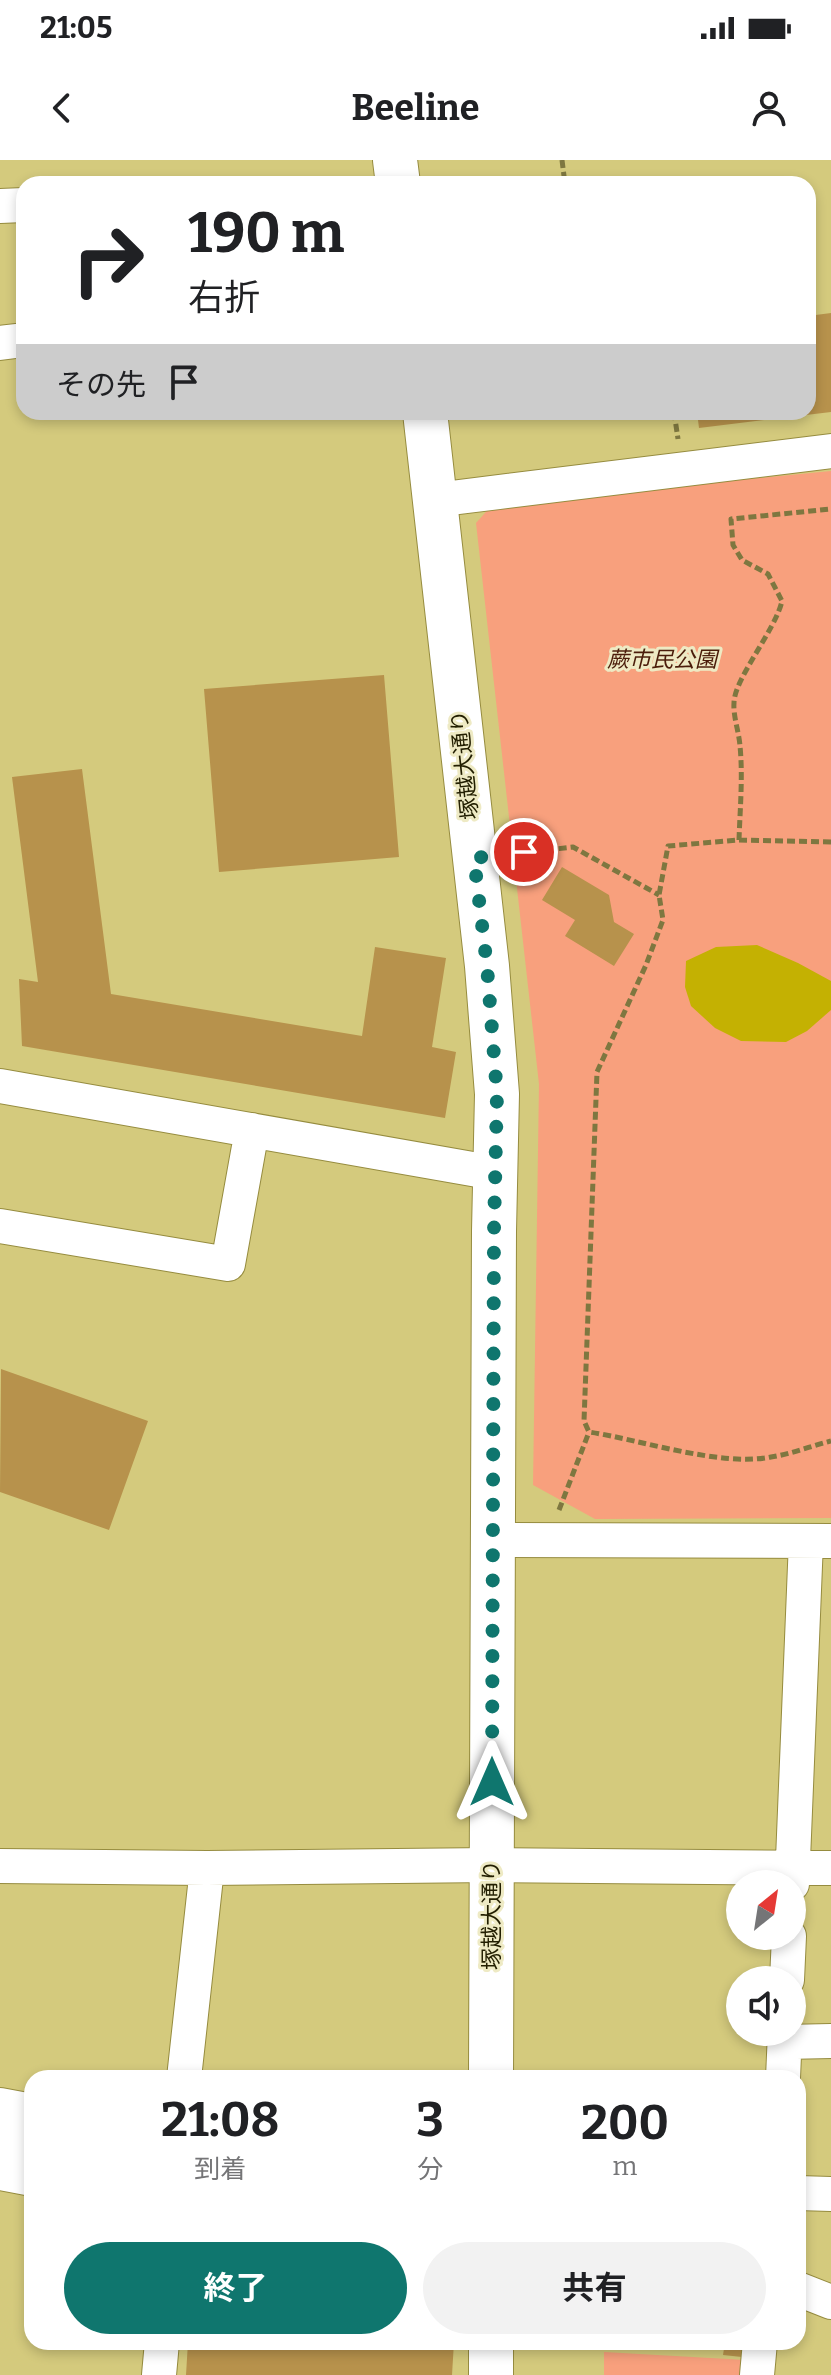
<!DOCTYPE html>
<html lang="ja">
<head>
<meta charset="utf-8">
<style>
	body { margin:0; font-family:Bitter,"Noto Sans JP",serif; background:#f2f2f2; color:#202124; height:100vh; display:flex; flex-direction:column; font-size:30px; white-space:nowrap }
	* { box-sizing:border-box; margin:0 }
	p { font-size:26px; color:#757577 }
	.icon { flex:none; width:44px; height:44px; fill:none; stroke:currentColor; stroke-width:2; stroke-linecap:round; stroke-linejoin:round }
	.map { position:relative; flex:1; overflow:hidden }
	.details { position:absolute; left:24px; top:1910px; width:782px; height:280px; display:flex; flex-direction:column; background:#fff; border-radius:24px; box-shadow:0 4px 12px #0003 }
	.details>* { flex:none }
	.banner { position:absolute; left:16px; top:16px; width:800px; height:244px; border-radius:24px; box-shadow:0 4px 12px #0003; background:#fff; color:#202124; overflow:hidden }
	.needle { width:52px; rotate:30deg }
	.buttons { position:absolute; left:726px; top:1710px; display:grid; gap:16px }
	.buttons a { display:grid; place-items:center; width:80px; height:80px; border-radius:50%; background:#fff; box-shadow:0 4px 12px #0003; font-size:40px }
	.pin { position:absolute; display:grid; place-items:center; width:68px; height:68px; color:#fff; margin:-34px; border:4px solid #fff; border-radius:50%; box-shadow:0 2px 8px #0007 }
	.me { position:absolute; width:88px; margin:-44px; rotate:0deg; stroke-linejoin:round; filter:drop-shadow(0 0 6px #0008) }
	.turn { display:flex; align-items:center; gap:28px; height:168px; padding:0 40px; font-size:36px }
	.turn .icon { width:104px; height:104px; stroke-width:2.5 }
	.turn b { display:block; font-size:56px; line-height:68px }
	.then { display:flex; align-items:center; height:76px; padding:0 40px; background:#0003; gap:16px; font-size:30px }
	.eta { display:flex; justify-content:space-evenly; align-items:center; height:136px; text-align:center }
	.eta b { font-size:48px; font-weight:700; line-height:56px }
	.action { display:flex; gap:16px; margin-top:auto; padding:16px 40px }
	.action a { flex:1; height:92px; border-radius:48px; background:#0f766e; color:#fff; font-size:32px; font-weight:700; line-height:92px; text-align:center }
	.action a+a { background:#f2f2f2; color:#202124 }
	.status { display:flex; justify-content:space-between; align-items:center; height:56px; padding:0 40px; background:#fff; direction:ltr }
	.status svg { height:22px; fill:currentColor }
	header { display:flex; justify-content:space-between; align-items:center; height:104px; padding:0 40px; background:#fff; font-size:36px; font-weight:700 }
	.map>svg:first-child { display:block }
</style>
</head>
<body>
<div class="status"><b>21:05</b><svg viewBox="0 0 49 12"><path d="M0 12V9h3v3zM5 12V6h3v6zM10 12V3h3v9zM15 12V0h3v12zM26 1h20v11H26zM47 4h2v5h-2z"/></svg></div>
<header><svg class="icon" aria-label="back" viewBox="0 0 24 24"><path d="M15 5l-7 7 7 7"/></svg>Beeline<svg class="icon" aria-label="person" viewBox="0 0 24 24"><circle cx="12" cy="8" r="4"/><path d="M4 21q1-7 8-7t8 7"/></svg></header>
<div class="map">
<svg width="831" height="2215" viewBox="0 0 831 2215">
	<rect width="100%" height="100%" fill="#d4ca7d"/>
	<!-- green -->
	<path fill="#f8a07d" d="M831 311V1358L595 1359 533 1325 539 924 476 363 493 344Z
		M604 2192 746 2200 744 2215H604Z"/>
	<!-- water -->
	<path fill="#c4b102" d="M757 785 798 803 831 821V850L807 871 786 882 741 881 715 868 691 846 685 827 686 801 716 787Z"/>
	<!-- building -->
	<path fill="#b7924c" d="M831 153V252L699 268 697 252H808V156Z
		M384 515 399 697 219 712 204 529Z
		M82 609 111 834 362 876 375 787 446 798 432 887 456 892 445 958 22 886 19 819 38 822 12 617Z
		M562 707 609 735 614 762 634 774 614 806 565 776 575 760 542 740Z
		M1 1209 148 1261 109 1370 0 1332Z
		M188 2182H454L452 2215H186Z
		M725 2182H744L742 2197 723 2195Z"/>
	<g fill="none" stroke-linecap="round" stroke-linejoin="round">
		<!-- minor casing -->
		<g stroke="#968c3f" stroke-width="36">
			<path id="minor" d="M0 46 24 45
				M0 183 24 180
				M435 340 831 291
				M0 926 495 1013
				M0 1066 228 1104 252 970
				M494 1380 831 1381
				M0 1706 207 1708 491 1705 831 1708
				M792 1724 806 1381
				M787 1820 789 1776
				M785 1882 831 1881
				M184 1918 207 1708
				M783 1918 785 1872
				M0 1945 32 1951
				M0 2013 32 2019
				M798 2033 831 2034
				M798 2129 831 2142
				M159 2215 162 2182
				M757 2215 760 2182"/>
		</g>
		<!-- tertiary casing -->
		<g stroke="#968c3f" stroke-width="46">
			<path id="tertiary" d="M395 0 398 24
				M425 252 487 806 497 934 494 1071 491 1918
				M0 1981 32 1986
				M491 2215V2182"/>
		</g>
		<!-- path -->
		<path stroke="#7e7740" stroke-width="5" stroke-dasharray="8 4" stroke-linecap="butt" d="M562 0 565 24
			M674 252 678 279
			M739 680C740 649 743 617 740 586 739 572 733 556 734 543 734 519 775 471 782 441L768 414 742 400 733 385 731 359 831 349
			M831 682 739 680 668 686 659 735 663 760 646 805 597 912 584 1261 589 1272C642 1280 720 1307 771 1297 791 1294 811 1286 831 1281
			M511 694 573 687 659 735
			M559 1350 589 1272"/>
		<!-- minor -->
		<use href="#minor" stroke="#fff" stroke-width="34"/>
		<!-- tertiary -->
		<use href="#tertiary" stroke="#fff" stroke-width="44"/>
	</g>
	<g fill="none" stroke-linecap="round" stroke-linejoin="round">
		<!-- route -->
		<path stroke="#0f766e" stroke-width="14" stroke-dasharray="0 25.2" d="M492 1622 494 1071 497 934 487 806 474 698 524 692"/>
	</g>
	<g text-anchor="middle" stroke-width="6" stroke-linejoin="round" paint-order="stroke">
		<!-- park labels -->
		<g font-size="22" font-style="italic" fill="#4b1d0a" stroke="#eeeac4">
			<text x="662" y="507">蕨市民公園</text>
		</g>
		<!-- street labels -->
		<g font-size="22" fill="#221e00" stroke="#eeeac4">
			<text transform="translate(464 605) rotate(-96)" y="8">塚越大通り</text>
			<text transform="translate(491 1755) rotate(-90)" y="8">塚越大通り</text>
		</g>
	</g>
</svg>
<div class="buttons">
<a><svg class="needle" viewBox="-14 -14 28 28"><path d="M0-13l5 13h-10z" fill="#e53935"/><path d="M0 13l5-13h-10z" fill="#757577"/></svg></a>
<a><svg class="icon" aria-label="sound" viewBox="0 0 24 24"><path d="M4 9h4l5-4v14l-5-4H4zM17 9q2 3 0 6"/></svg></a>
</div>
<div class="pin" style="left:524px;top:692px;background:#d93025"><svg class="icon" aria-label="arrive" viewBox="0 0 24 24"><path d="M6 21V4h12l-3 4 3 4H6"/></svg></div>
<svg class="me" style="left:492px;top:1622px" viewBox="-20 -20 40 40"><path d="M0-17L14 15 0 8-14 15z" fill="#0f766e" stroke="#fff" stroke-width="4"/></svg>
<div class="banner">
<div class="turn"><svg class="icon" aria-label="right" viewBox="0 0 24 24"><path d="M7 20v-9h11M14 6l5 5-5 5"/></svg><div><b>190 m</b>右折</div></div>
<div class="then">その先<svg class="icon" aria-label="arrive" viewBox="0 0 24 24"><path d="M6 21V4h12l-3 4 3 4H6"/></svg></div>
</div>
<section class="details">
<div class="eta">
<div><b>21:08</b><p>到着</p></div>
<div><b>3</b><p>分</p></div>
<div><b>200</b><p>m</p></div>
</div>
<div class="action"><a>終了</a><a>共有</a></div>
</section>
</div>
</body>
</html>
